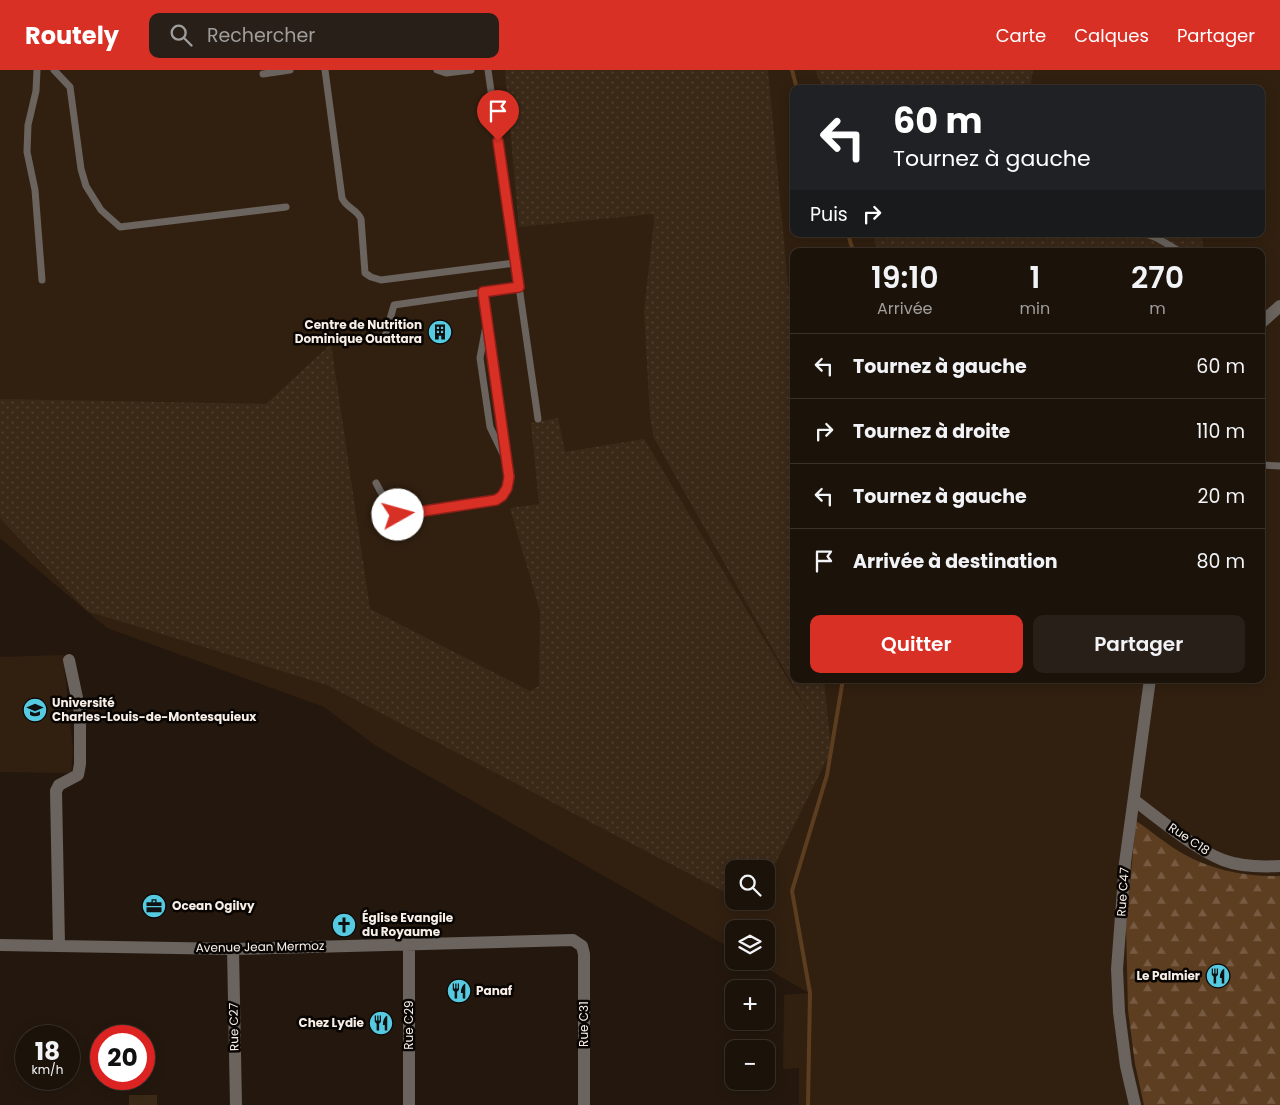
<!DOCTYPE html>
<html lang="fr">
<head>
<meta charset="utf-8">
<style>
	body { margin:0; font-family:Poppins,sans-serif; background:#282018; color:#f1f3f6; height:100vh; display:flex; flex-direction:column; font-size:19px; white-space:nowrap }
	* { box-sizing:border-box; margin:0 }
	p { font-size:16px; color:#a09e9c }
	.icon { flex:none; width:28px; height:28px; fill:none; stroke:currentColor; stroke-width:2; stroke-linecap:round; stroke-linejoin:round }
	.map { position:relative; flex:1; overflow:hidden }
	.details { position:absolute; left:790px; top:178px; width:475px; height:435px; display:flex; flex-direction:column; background:#1b120a; border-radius:10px; box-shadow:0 2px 12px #0003,0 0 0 1px #39322b }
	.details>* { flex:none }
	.top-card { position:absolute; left:790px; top:15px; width:475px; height:152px; border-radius:10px; box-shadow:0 2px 12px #0003,0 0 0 1px #39322b; background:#202124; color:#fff; overflow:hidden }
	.tools { position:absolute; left:725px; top:790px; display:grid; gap:10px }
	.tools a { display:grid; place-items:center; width:50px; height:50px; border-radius:10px; background:#1b120a; box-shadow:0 2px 12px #0003,0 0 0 1px #39322b; font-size:25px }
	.speed { position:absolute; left:15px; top:955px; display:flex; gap:10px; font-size:25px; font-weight:700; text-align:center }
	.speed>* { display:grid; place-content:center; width:65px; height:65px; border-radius:50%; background:#1b120a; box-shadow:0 2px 12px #0003,0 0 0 1px #39322b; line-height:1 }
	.speed small { font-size:12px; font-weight:400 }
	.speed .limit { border:8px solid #d22; background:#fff; color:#111 }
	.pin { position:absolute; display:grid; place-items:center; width:42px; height:42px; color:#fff; margin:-51px -21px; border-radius:50% 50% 50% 0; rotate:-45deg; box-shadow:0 0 5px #0007 }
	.pin .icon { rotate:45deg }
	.me { position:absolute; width:55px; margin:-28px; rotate:83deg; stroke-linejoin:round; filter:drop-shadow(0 0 4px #0008) }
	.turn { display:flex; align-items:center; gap:18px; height:105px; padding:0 20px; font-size:22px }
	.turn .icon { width:65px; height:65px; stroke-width:2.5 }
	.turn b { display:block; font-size:35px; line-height:42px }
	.then { display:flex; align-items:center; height:48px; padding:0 20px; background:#0003; gap:10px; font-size:19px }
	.eta { display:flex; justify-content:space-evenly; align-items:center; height:85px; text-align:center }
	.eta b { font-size:30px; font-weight:600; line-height:35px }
	.primary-button { display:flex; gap:10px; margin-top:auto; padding:10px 20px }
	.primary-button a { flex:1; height:58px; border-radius:10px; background:#d93025; color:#fff; font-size:20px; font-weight:600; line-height:58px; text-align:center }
	.primary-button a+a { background:#282018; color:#f1f3f6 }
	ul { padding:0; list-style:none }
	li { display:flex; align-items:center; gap:15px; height:65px; padding:0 20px; border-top:1px solid #39322b }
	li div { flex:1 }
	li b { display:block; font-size:19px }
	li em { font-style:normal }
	header { display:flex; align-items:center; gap:30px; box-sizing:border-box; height:70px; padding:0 25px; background:#d93025; color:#fff }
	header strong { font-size:24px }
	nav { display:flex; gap:28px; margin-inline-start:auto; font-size:18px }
	.search { width:350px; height:45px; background:#282018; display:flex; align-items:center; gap:12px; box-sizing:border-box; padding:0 18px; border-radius:10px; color:#a09e9c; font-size:19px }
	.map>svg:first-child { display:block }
</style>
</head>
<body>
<header>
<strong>Routely</strong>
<div class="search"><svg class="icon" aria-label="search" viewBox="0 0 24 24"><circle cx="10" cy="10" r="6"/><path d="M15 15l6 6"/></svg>Rechercher</div>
<nav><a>Carte</a><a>Calques</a><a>Partager</a></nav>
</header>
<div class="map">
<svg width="1280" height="1035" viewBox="0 0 1280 1035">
	<defs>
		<pattern id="grass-dots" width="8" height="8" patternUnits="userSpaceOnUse" patternTransform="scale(1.25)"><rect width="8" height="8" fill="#3b2918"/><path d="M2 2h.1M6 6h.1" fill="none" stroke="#4e3e2e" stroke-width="1.8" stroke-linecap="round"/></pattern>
		<pattern id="forest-firs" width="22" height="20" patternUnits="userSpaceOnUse" patternTransform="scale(1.25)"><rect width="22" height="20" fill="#5e3e21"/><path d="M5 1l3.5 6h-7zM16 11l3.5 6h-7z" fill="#765a41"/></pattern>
	</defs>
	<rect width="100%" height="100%" fill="#24180e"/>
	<!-- built -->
	<path fill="#312010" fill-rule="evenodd" d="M0 0H1280V1035H799V998L783 999 784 925 809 923 754 891H766V859H734V880L376 676 324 637 107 558 0 468ZM794 19H1261V164H794ZM794 181H1261V609H794ZM734 799H766V831H734Z
		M63 585 73 680 71 703 0 702V587Z"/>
	<!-- grass -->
	<path fill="url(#grass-dots)" d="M505 0H768L794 279V609H824L831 681 766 812V799H734V827L327 615 87 541 0 448V329L266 334 331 274 370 539 530 621 539 616 540 541 510 438 539 434 531 353 558 348 565 382 644 369 816 656 654 368 650 347 644 241 654 151 653 144 519 157Z
		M815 0H1033L1030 19H823Z
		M873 164H1202L1203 181H877Z"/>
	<!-- forest -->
	<path fill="url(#forest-firs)" d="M1136 751C1151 761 1165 773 1180 782 1210 800 1246 807 1280 806V1035H1144L1135 994 1128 940 1126 855Z"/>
	<!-- pitch -->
	<path fill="#3b2918" d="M129 1025H157V1035H129Z"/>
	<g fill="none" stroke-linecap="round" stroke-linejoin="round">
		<!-- stream -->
		<path stroke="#5d3d20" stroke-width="4" d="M792 0 797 19
			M848 164 853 181
			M808 1035 810 923 792 821 827 705 843 609"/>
		<!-- lane -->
		<path stroke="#6a635e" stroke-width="7" d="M37 0 36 21 28 55 27 82 35 120 42 210
			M54 0 70 17 81 99 86 116 101 140 120 157 286 137
			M325 0 342 128C346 138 357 139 361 149L365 203 371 207 381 210 515 193
			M437 0 446 3 471 0
			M488 0 538 349
			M263 4 290 0
			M1146 164 1157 168 1179 181
			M486 256 480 288 490 357 504 386
			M384 270 394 235 519 217
			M1261 395 1280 396
			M376 413 391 441 398 445 496 430 502 427 507 418 509 407 483 222"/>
		<!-- street -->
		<path stroke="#6a635e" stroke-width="12" d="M1261 253 1280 236
			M1134 730C1158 748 1196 780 1223 790 1241 797 1261 797 1280 796
			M0 875 233 879 573 870 582 876 584 884V1035
			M59 875 56 721 59 715 78 705 80 694V642L69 590
			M409 876V1035
			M233 879 236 1035
			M1135 1035 1126 996 1119 942 1117 899 1125 793 1150 609"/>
	</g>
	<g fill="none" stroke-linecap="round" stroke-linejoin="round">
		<!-- route casing -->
		<g stroke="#8d1f18" stroke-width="12">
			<path id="route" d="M398 445 496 430 502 426 507 418 509 407 483 222 519 217 498 71"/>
		</g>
		<!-- route -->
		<use href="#route" stroke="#d93025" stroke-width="9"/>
	</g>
	<!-- icons -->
	<defs>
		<g id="building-disc" transform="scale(1.25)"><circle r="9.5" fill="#55cae0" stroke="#090503"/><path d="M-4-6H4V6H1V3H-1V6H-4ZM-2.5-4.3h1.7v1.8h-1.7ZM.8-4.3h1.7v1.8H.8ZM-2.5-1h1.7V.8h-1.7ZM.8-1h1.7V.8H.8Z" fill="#111"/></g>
		<g id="university-disc" transform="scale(1.25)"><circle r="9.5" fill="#55cae0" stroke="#090503"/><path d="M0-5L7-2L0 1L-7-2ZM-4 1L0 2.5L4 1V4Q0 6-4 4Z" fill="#111"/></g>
		<g id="office-disc" transform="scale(1.25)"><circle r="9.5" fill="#55cae0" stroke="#090503"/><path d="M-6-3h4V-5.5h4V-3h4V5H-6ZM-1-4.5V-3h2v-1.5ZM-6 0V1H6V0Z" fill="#111"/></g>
		<g id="church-disc" transform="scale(1.25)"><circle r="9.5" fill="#55cae0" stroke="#090503"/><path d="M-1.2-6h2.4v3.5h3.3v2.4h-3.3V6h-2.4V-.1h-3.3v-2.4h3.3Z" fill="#111"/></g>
		<g id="restaurant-disc" transform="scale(1.25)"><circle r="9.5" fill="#55cae0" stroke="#090503"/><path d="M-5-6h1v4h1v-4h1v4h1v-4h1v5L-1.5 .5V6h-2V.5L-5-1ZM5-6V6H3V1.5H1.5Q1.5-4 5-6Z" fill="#111"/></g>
	</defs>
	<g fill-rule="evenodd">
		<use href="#building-disc" x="440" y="262"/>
		<use href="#university-disc" x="35" y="640"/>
		<use href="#office-disc" x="154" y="836"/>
		<use href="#church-disc" x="344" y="855"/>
		<use href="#restaurant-disc" x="1218" y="906"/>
		<use href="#restaurant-disc" x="459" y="921"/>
		<use href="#restaurant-disc" x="381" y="953"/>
	</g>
	<g text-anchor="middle" stroke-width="5" stroke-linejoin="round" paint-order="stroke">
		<!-- poi labels -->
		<g font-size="12" font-weight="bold" fill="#f7eee7" stroke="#090503" text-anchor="start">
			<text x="422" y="259" text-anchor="end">Centre de Nutrition<tspan x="422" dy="14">Dominique Ouattara</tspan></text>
			<text x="52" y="637">Université<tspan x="52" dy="14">Charles-Louis-de-Montesquieux</tspan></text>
			<text x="172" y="840">Ocean Ogilvy</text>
			<text x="362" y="852">Église Evangile<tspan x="362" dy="14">du Royaume</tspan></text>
			<text x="1200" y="910" text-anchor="end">Le Palmier</text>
			<text x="476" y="925">Panaf</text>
			<text x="364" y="957" text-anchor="end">Chez Lydie</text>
		</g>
		<!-- street labels -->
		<g font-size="12" fill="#f7eee7" stroke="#090503">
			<text transform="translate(1189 769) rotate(34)" y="4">Rue C18</text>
			<text transform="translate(1123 822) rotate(-86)" y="4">Rue C47</text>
			<text transform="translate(260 877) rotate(-1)" y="4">Avenue Jean Mermoz</text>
			<text transform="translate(584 954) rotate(-90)" y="4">Rue C31</text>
			<text transform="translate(409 955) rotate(-90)" y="4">Rue C29</text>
			<text transform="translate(234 957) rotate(-91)" y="4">Rue C27</text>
		</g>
	</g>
</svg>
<div class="tools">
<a><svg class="icon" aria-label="search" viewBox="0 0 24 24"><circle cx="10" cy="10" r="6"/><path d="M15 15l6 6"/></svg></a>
<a><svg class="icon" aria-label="layers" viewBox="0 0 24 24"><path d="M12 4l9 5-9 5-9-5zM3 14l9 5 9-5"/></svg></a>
<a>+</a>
<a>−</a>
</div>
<div class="speed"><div>18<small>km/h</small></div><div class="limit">20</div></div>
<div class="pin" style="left:498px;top:71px;background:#d93025"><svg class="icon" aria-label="arrive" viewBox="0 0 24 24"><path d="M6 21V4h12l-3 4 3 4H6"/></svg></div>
<svg class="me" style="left:398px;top:445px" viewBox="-20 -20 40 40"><circle r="19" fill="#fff"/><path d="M0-13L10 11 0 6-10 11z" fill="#d93025"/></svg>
<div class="top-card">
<div class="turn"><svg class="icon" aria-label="left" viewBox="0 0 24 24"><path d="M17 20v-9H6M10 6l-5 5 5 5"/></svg><div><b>60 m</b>Tournez à gauche</div></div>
<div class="then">Puis<svg class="icon" aria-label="right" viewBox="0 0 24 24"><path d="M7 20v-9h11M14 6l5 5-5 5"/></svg></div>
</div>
<section class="details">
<div class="eta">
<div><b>19:10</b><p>Arrivée</p></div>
<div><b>1</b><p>min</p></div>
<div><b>270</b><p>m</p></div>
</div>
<ul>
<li><svg class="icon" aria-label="left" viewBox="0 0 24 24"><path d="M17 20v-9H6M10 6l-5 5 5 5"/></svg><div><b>Tournez à gauche</b></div><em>60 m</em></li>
<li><svg class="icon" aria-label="right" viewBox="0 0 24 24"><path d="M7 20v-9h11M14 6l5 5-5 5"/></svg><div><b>Tournez à droite</b></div><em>110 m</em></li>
<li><svg class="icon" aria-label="left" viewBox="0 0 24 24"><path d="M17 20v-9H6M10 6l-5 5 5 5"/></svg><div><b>Tournez à gauche</b></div><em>20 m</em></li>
<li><svg class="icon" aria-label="arrive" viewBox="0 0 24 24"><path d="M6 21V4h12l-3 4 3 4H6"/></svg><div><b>Arrivée à destination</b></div><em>80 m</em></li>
</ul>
<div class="primary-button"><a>Quitter</a><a>Partager</a></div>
</section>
</div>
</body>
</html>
